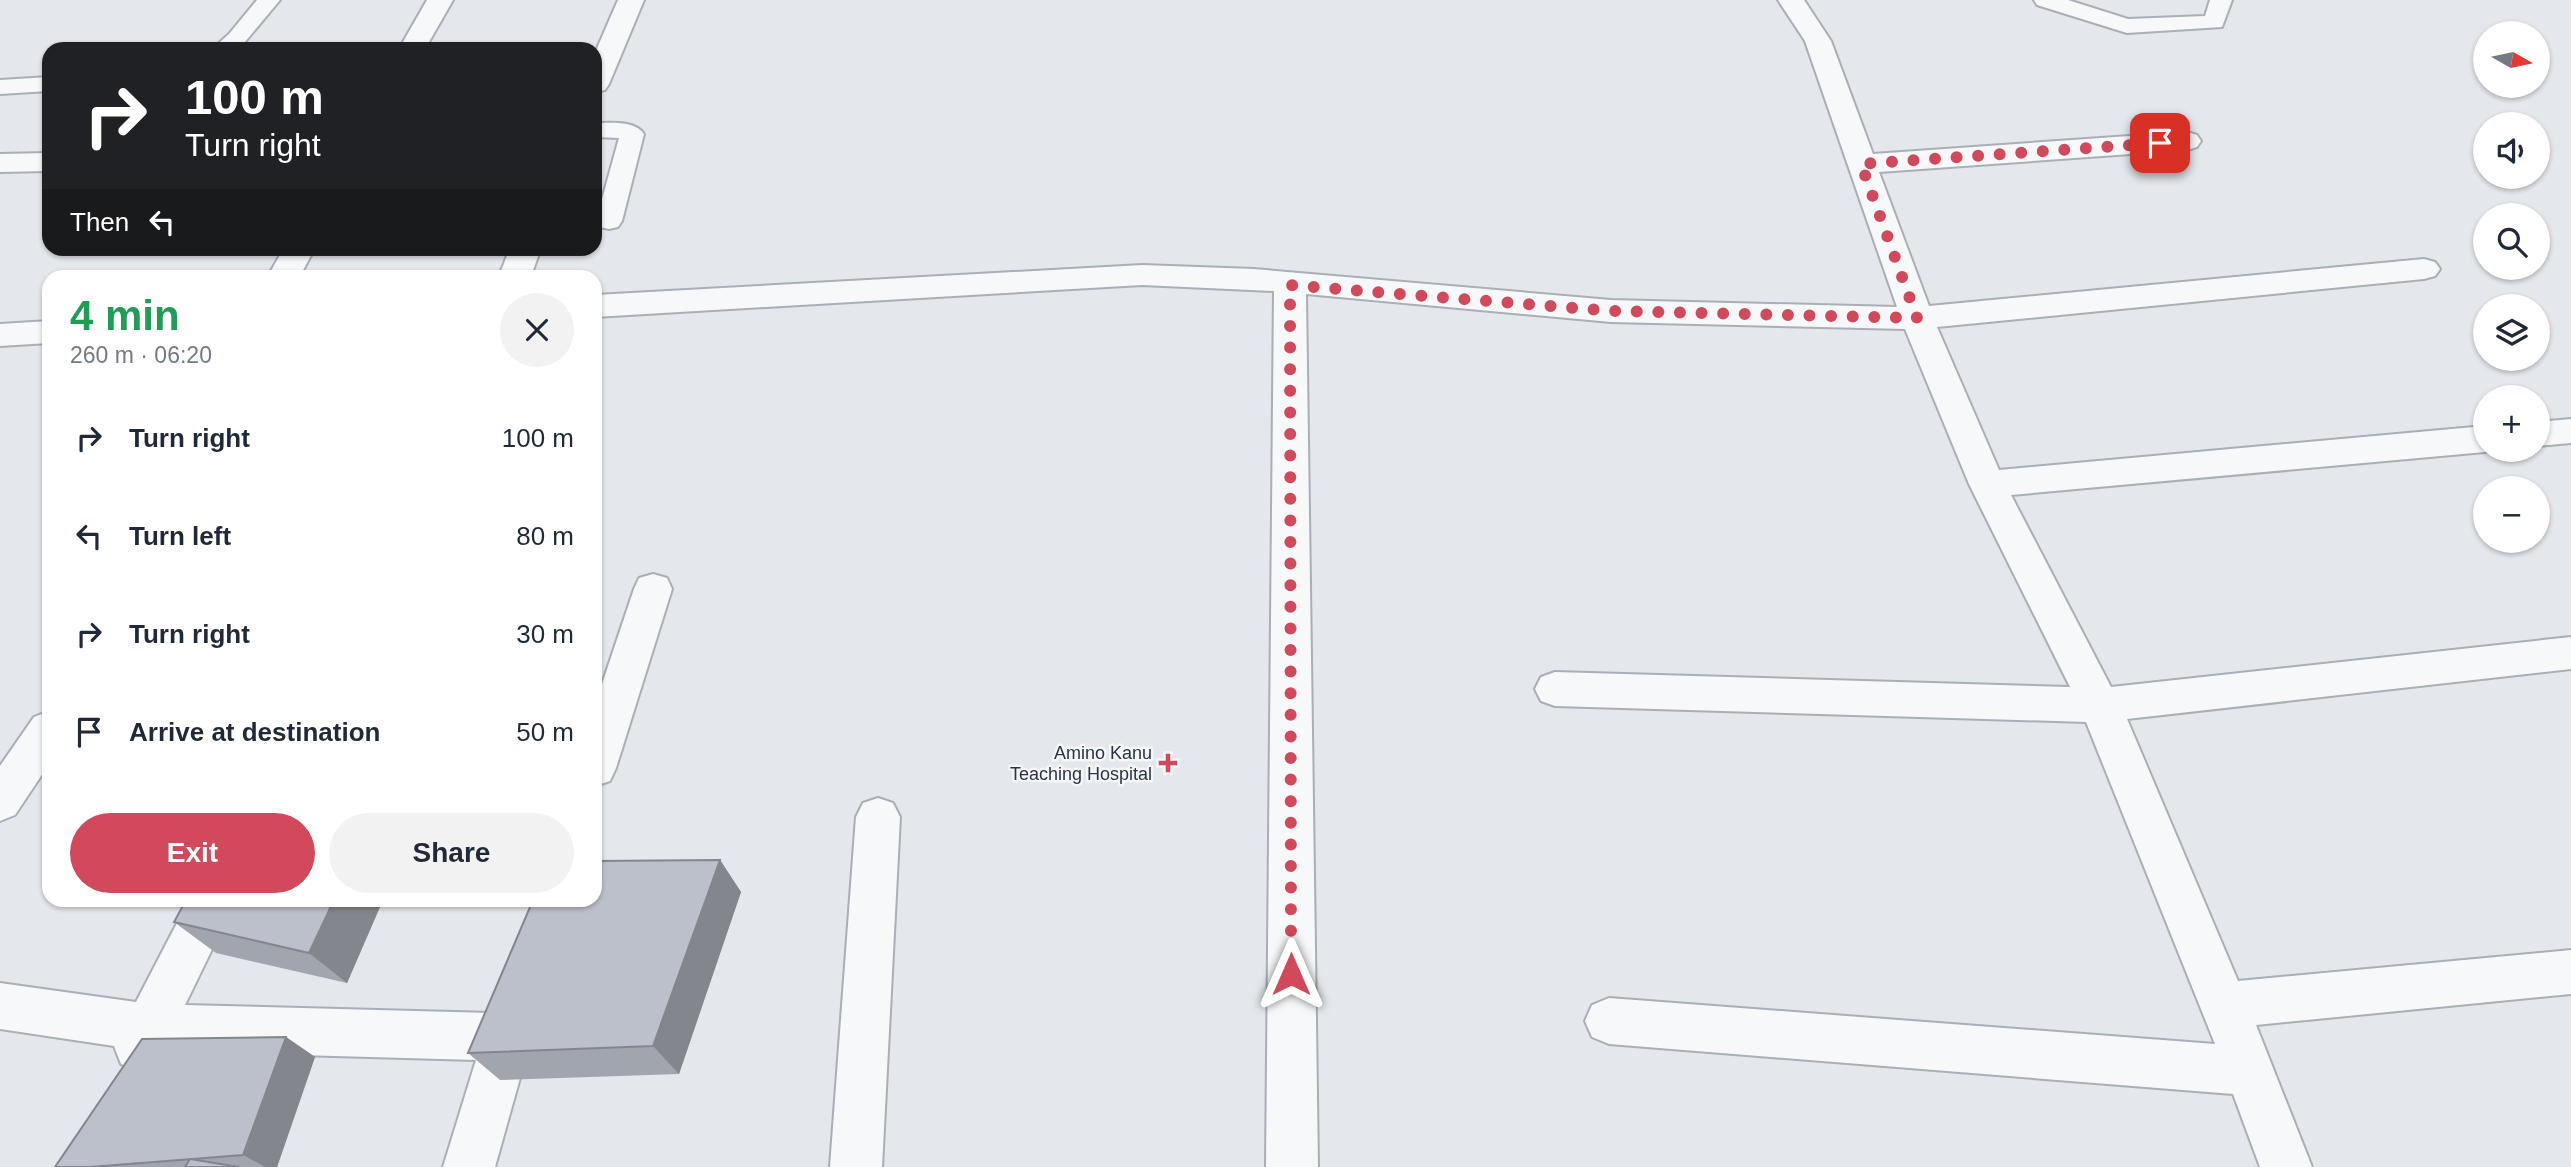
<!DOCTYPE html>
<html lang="en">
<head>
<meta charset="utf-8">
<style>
	body { margin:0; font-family:Arial,sans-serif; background:#f2f2f3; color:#1f2937; height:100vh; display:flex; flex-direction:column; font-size:26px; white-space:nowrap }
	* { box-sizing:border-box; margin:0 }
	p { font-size:23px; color:#747a83 }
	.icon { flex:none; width:38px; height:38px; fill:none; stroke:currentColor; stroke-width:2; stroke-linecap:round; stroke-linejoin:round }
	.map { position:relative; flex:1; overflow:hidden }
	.drawer { position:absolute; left:42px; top:270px; width:560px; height:637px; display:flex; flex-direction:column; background:#fff; border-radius:21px; box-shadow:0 2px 5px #0004 }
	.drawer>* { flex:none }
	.banner { position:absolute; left:42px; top:42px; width:560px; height:214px; border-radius:21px; box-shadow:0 2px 5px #0004; background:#202124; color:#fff; overflow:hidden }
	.needle { width:46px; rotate:99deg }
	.fabs { position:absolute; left:2473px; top:21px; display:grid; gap:14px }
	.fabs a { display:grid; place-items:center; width:77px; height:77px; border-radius:50%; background:#fff; box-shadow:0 2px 5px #0004; font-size:35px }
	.pin { position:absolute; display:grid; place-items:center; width:60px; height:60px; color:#fff; margin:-30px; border-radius:14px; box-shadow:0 4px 10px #0006 }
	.me { position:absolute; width:77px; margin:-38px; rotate:0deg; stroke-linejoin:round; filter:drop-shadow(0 0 5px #0008) }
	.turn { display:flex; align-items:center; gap:24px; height:147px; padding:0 28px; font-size:32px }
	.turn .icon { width:91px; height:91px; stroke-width:2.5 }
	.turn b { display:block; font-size:49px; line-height:60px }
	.then { display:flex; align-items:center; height:66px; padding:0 28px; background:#0003; gap:14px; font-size:26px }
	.round { display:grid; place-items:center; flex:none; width:74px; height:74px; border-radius:37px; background:#f2f2f3 }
	.overview { display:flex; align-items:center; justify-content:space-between; height:119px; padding:0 28px }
	h1 { font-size:42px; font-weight:700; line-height:52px; color:#1e9e55 }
	.primary-button { display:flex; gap:14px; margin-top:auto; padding:14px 28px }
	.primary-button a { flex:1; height:80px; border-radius:42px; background:#d1495b; color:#fff; font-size:28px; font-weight:700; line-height:80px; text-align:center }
	.primary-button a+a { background:#f2f2f3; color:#1f2937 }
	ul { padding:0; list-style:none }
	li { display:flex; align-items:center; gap:21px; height:98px; padding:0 28px }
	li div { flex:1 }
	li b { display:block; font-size:26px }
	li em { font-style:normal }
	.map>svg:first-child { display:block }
</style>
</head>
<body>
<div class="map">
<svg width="2571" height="1167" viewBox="0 0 2571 1167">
	<rect width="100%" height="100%" fill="#e4e7ec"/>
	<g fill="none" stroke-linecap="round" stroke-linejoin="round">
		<!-- lane casing -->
		<g stroke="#a9aeb7" stroke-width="4">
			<path id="lane" d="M257 0H280L239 49H212L229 34Z
				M2034 0H2068L2128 19 2205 16 2210 0H2232L2222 27 2127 33 2037 5Z
				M49 77V91L0 94V80Z
				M595 123C610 123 635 120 644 134L622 221 618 227 609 229 600 227 596 221 619 138 595 137Z"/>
		</g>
		<!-- street casing -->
		<g stroke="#a9aeb7" stroke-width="4">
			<path id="street" d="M427 0H453L425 49H399Z
				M618 0H644L609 84 605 90 595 92V53Z
				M1778 0H1804L1831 41 1873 154 2187 132 2197 135 2201 141 2197 147 2187 150 1879 172 1929 306 2424 259 2435 262 2440 269 2435 276 2424 279 1937 327 1999 470 2485 426V450H2491L2485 452 2011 495 2111 687 2571 637V669L2127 719 2238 981 2571 950V994L2256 1025 2312 1167H2260L2233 1094 1609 1044 1592 1037 1585 1021 1592 1005 1609 998 2215 1044 2086 722 1555 706 1541 701 1535 689 1541 677 1555 672 2070 687 1969 484 1905 329 1611 322 1306 294 1318 1167H1266L1274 291 1142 285 595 317V295L1142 265 1254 269 1611 300 1897 307 1805 41Z
				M49 153V171L0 172V154Z
				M284 248H315L300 276H268Z
				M510 248H541L531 276H499Z
				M49 321V343L0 346V324Z
				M2571 419V443L2538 446V422Z
				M653 574 667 578 672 589 616 768 610 781 595 786V705L634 589 639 578Z
				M49 711V764L15 815 0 821V766L34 717Z
				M878 798 893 803 900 817 882 1167H830L856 817 863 803Z
				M189 900H236L185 1005 492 1013 510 1005 527 1011 534 1028 495 1167H443L476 1060 162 1051 155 1064 138 1071 121 1064 114 1046 0 1029V983L136 1002Z"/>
		</g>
		<!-- lane -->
		<use href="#lane" fill="#f7f8fa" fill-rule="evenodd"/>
		<!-- street -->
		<use href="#street" fill="#f7f8fa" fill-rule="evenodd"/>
	</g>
	<!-- wall -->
	<path fill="#a1a5ae" d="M720 860 741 892 679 1074 500 1080 468 1053Z
		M186 900H383L347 983 216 953 174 922Z
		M286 1037 315 1057 277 1167H55Z"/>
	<!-- shaded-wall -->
	<path fill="#83868d" d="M720 860 741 892 679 1074 653 1046Z
		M334 900H383L347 983 309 953Z
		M286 1037 315 1057 277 1167H265L243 1155Z"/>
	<!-- building -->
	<path fill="#bbc0ca" stroke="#83868d" stroke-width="2" d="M720 860 653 1046 468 1053 533 900H595V861Z
		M186 900H334L309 953 174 922Z
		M286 1037 243 1155 90 1167H55L142 1039Z
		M190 1159 239 1167H185Z"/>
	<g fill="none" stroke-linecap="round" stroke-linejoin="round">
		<!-- route -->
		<path stroke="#d1495b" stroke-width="12" stroke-dasharray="0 21.6" d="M1291 974 1290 285 1611 311 1917 318 1861 164 2160 143"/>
	</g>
	<!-- markers -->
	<path fill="#d1495b" stroke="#f4f6f9" stroke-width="2.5" d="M1164.5 752.5h7v7h7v7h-7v7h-7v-7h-7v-7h7z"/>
	<g text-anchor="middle" stroke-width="5" stroke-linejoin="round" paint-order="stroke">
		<!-- poi labels -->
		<g font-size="18" fill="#2b3445" stroke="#f4f6f9" text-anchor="end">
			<text x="1152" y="759">Amino Kanu<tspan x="1152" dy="21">Teaching Hospital</tspan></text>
		</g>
	</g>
</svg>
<div class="fabs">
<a><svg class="needle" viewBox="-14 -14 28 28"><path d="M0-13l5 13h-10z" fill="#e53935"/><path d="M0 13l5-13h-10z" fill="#747a83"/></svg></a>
<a><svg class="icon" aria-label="sound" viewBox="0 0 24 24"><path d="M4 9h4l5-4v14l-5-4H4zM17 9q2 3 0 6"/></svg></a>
<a><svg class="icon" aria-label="search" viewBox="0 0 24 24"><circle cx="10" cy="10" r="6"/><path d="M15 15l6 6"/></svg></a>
<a><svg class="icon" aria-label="layers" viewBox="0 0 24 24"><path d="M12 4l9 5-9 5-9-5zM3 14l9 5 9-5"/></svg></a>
<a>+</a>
<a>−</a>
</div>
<div class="pin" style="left:2160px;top:143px;background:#d93025"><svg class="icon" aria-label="arrive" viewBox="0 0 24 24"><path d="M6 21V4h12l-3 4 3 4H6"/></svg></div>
<svg class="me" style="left:1291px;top:974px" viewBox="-20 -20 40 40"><path d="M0-17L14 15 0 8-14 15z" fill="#d1495b" stroke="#fff" stroke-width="4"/></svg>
<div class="banner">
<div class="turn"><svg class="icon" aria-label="right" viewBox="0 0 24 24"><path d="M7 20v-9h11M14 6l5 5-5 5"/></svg><div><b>100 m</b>Turn right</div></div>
<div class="then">Then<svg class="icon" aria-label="left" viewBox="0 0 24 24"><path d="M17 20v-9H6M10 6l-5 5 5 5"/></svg></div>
</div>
<section class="drawer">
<div class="overview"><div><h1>4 min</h1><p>260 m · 06:20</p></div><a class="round"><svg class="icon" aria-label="close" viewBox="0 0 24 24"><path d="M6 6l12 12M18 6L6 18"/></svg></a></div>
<ul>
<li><svg class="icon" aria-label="right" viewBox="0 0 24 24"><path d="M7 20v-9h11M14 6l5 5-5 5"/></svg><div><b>Turn right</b></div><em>100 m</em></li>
<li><svg class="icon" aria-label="left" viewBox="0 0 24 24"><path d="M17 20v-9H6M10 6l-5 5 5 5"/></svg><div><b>Turn left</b></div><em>80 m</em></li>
<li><svg class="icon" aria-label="right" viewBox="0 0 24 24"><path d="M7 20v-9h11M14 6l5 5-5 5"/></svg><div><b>Turn right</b></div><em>30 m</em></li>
<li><svg class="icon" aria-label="arrive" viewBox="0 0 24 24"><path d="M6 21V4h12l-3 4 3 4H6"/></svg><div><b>Arrive at destination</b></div><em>50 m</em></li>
</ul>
<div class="primary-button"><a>Exit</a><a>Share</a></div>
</section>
</div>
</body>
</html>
